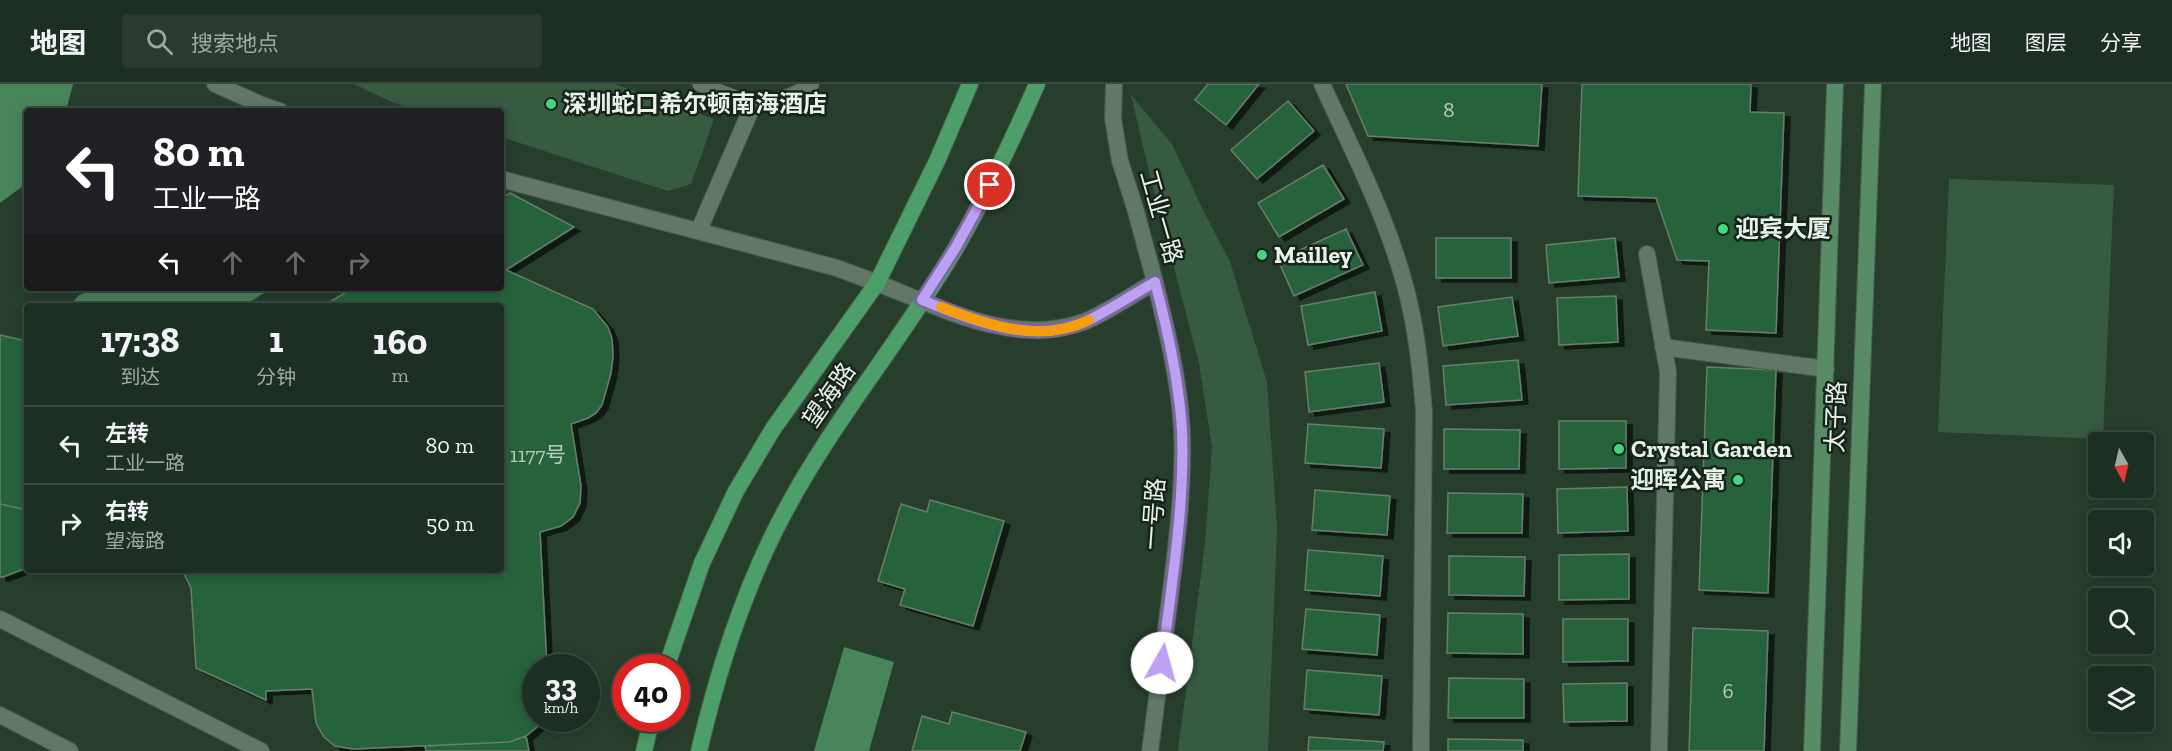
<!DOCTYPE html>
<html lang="zh">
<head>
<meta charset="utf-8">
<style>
	body { margin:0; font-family:"Zilla Slab","Noto Sans SC",serif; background:#2a3a2f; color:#f1f3f6; height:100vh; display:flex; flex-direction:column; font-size:22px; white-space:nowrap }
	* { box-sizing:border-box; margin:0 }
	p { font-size:20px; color:#a0a8a5 }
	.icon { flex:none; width:33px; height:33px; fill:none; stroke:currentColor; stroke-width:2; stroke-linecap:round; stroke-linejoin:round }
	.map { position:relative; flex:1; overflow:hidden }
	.side { position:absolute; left:24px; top:219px; width:480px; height:270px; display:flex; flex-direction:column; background:#1d2e22; border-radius:6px; box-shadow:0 3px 15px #0003,0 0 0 2px #3b4a40 }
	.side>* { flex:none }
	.banner { position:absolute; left:24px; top:24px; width:480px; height:183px; border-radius:6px; box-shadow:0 3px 15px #0003,0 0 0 2px #3b4a40; background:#202124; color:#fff; overflow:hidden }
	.needle { width:39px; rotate:172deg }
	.buttons { position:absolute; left:2088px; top:348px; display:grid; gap:12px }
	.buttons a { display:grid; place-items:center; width:66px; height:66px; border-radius:6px; background:#1d2e22; box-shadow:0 3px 15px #0003,0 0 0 2px #3b4a40; font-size:30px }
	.speed { position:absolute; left:522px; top:570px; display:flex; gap:12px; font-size:30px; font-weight:700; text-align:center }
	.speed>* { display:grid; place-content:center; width:78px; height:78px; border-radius:50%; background:#1d2e22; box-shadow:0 3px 15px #0003,0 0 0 2px #3b4a40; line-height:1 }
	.speed small { font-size:15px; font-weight:400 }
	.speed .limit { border:9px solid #d22; background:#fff; color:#111 }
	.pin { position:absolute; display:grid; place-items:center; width:51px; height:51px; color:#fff; margin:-26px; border:3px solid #fff; border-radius:50%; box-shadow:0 2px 6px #0007 }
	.me { position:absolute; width:66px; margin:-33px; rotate:7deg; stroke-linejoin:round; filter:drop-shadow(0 0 4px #0008) }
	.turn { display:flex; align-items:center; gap:21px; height:126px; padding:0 30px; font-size:27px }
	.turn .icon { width:78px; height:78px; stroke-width:2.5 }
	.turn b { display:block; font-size:42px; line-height:51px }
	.lanes { display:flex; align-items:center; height:57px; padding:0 30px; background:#0003; justify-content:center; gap:30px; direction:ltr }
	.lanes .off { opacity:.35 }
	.eta { display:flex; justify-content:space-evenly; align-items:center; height:102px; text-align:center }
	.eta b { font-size:36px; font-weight:800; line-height:42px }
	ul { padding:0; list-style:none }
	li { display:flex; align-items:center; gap:18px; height:78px; padding:0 30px; border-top:2px solid #3b4a40 }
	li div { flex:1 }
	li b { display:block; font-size:22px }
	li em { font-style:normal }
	header { display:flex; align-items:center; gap:36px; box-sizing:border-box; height:84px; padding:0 30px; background:#1d2e22; border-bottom:2px solid #3b4a40 }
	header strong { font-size:28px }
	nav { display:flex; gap:33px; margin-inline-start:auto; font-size:21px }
	.search { width:420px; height:54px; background:#2a3a2f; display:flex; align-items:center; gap:15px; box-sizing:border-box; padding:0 21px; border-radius:6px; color:#a0a8a5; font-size:22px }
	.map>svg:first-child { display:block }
</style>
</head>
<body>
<header>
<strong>地图</strong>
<div class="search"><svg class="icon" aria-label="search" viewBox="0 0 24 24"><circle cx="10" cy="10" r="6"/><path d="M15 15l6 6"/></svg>搜索地点</div>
<nav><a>地图</a><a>图层</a><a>分享</a></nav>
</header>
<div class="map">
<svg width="2172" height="667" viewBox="0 0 2172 667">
	<defs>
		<filter id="shadow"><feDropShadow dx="6" dy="4" stdDeviation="0" flood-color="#0009"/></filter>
	</defs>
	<rect width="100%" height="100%" fill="#273e2d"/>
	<!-- green -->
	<path fill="#365b41" d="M354 0H615L714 35 691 100 668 107 501 53V27H419L394 19Z
		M1131 11 1172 60 1204 128 1230 178 1267 298 1277 445 1268 667H1178L1205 460 1212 363 1199 279 1151 96Z
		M1949 95 2114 101 2103 355 1938 348Z"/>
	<!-- water -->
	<path fill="#49855b" d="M0 0H73L66 27H27V99L0 119Z
		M100 204H261L264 209 243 222H70L79 211Z
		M844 563 894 578 869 667H814Z"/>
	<!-- building -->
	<path fill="#27643c" stroke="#667e6b" stroke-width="1.5" filter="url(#shadow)" d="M1208 0H1259L1226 41 1195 16Z
		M1346 0H1542L1538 62 1368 52Z
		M1582 0H1751L1750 28 1784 29 1776 249 1706 246 1709 177 1677 176 1656 114 1578 112Z
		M1288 17 1314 47 1257 95 1231 66Z
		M1323 81 1344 115 1279 153 1258 119Z
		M510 109 574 143 506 186 593 225 608 243 612 255 613 272 611 289 602 321 596 329 588 334 571 340 581 402 580 419 573 433 561 442 540 448 547 584H536V634H543L537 643 526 652 509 658 353 665 335 662 324 653 316 639 312 605 266 607V616L196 584 191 504 182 486H501V222H323L353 204H501V115Z
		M1346 145 1363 181 1294 212 1278 176Z
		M1436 154H1511V194H1436Z
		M1615 154 1619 193 1549 199 1546 161Z
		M1375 208 1382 247 1308 261 1301 222Z
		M1616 212 1618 258 1559 261 1557 214Z
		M1512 213 1518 252 1443 262 1438 223Z
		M0 251 27 257V426L0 420Z
		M1518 276 1522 316 1446 321 1443 282Z
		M1379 279 1384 318 1309 328 1305 288Z
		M1707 283 1776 286 1768 509 1699 506Z
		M1559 337H1626V384L1559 385Z
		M1308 340 1384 345 1381 384 1305 379Z
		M1444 345 1520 346 1519 385H1444Z
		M1627 403 1628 447 1558 449 1557 405Z
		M1315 406 1390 412 1387 451 1312 446Z
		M1448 409 1523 410 1522 449H1447Z
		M930 416 1004 437 973 542 900 521 905 505 878 497 901 420 927 428Z
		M0 420 27 426V484L3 493H0Z
		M1308 466 1383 472 1380 512 1305 506Z
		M1629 470V515L1559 516V471Z
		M1449 472 1525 473 1524 512 1449 511Z
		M1306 525 1380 531 1377 571 1302 565Z
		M1448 529 1523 530V570L1447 569Z
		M1563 535H1628V577L1563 578Z
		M1693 544 1768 547 1764 667H1689Z
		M1307 586 1382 592 1379 631 1304 625Z
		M1449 594 1524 595V634H1448Z
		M1627 599V637L1564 638 1563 600Z
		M952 628 1026 648 1020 667H912L922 632 949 640Z
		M526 652 529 667H426L425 662 509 658Z
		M1309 653 1384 658 1383 667H1308Z
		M1448 655 1523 656V667H1448Z"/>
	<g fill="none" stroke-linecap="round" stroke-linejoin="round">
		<!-- service casing -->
		<g stroke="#475a4c" stroke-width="16">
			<path id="service" d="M700 0 753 21"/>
		</g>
		<!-- minor casing -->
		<g stroke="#475a4c" stroke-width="18">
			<path id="minor" d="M215 0 262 21 280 27
				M1322 0C1355 72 1393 144 1410 222 1418 257 1421 292 1424 327L1421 667
				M501 95 837 184 877 199
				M699 146 753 21C773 18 796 14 811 0
				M1647 170 1668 288 1659 667
				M1663 263 1826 285
				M0 535 261 667
				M0 631 70 667"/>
		</g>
		<!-- tertiary casing -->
		<g stroke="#475a4c" stroke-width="18">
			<path id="tertiary" d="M877 199C942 224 1013 263 1083 238 1105 230 1133 210 1155 198L1135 124 1120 77 1113 35 1114 0
				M1150 667C1157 616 1163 565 1170 513 1177 458 1184 401 1182 346 1179 295 1167 247 1155 198"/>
		</g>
		<!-- secondary casing -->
		<g stroke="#475a4c" stroke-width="18">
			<path id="secondary" d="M1812 667 1835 0
				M1848 667 1873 0"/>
		</g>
		<!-- primary casing -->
		<g stroke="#475a4c" stroke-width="18">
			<path id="primary" d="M666 584 702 479 736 407 773 345 877 199 937 77 970 0
				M644 667 652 634
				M699 667C718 586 743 507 782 433 832 337 903 255 957 162 987 110 1013 55 1037 0"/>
		</g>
		<!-- service -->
		<use href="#service" stroke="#607865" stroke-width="15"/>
		<!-- minor -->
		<use href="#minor" stroke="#607865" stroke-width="16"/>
		<!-- tertiary -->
		<use href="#tertiary" stroke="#607865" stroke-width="16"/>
		<!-- secondary -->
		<use href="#secondary" stroke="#578c67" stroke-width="16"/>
		<!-- primary -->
		<use href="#primary" stroke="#4d9f6a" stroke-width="16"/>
	</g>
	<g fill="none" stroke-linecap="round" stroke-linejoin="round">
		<!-- route casing -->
		<g stroke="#7a689d" stroke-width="15">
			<path id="route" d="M990 101 956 163 922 216C973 236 1032 262 1087 237 1110 226 1132 211 1155 198 1168 247 1179 296 1182 346 1185 424 1171 502 1162 579"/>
		</g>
		<!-- route -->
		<use href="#route" stroke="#bca0f2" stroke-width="10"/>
		<!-- slow -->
		<path stroke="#f59e0b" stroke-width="10" d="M941 223C987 241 1041 260 1089 236"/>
	</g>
	<!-- markers -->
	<g fill="#42d77c" stroke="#18221a" stroke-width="2">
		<circle cx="551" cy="20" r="6"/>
		<circle cx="1723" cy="145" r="6"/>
		<circle cx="1262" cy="171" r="6"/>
		<circle cx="1619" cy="365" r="6"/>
		<circle cx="1738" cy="396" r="6"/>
	</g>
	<g text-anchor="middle" stroke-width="5" stroke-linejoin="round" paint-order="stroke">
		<!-- number labels -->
		<g font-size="21" fill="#b6cfbd">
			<text x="1449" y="33">8</text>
			<text x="538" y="378">1177号</text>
			<text x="1728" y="614">6</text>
		</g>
		<!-- poi labels -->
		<g font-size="24" font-weight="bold" fill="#e6f3e8" stroke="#18221a" text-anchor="start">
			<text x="563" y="28">深圳蛇口希尔顿南海酒店</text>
			<text x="1735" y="153">迎宾大厦</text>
			<text x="1274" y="179">Mailley</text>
			<text x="1631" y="373">Crystal Garden</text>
			<text x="1726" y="404" text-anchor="end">迎晖公寓</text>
		</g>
		<!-- street labels -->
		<g font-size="24" fill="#e6f3e8" stroke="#18221a">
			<text transform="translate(1161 133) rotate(74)" y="8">工业一路</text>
			<text transform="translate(829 311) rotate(-55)" y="8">望海路</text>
			<text transform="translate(1836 333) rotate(-88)" y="8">太子路</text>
			<text transform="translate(1154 430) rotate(-86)" y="8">一号路</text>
		</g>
	</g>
</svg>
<div class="buttons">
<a><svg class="needle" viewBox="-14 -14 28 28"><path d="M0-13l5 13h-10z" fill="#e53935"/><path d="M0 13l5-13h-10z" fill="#a0a8a5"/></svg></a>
<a><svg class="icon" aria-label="sound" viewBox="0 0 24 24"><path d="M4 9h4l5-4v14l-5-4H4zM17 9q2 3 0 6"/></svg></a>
<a><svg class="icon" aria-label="search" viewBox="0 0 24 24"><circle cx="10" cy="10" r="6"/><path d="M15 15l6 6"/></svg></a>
<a><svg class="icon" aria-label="layers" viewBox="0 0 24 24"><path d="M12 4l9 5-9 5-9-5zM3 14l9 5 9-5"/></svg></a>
</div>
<div class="speed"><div>33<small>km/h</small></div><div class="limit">40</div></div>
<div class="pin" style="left:990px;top:101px;background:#d93025"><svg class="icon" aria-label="arrive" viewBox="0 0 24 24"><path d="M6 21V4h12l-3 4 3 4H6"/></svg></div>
<svg class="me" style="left:1162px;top:579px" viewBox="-20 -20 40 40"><circle r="19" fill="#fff"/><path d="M0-13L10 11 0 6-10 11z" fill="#bca0f2"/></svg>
<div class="banner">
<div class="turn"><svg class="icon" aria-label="left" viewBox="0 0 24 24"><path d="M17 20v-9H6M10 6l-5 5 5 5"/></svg><div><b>80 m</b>工业一路</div></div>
<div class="lanes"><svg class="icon" aria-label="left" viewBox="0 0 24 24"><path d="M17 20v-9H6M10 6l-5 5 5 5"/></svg><svg class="icon off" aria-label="ahead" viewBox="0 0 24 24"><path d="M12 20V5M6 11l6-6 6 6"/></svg><svg class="icon off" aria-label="ahead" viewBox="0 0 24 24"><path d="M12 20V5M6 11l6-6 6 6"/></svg><svg class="icon off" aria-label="right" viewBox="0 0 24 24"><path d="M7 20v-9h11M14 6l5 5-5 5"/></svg></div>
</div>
<section class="side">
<div class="eta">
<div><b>17:38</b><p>到达</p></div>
<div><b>1</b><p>分钟</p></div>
<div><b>160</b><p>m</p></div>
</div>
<ul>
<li><svg class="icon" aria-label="left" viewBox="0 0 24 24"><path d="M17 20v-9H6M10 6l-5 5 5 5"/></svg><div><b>左转</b><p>工业一路</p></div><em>80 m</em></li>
<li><svg class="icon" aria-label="right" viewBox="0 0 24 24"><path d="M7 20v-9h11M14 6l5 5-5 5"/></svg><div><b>右转</b><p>望海路</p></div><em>50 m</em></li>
</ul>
</section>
</div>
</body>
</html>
